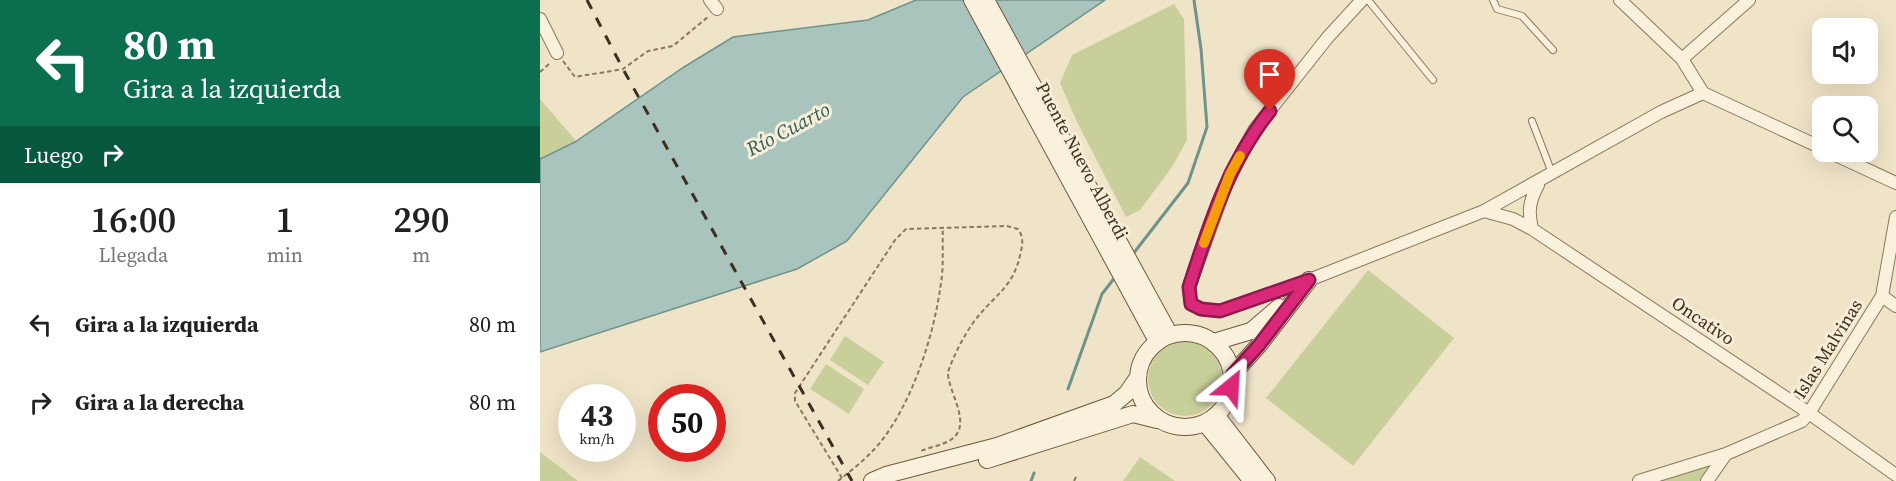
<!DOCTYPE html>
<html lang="es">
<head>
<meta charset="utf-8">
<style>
	body { margin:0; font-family:"Source Serif 4",serif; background:#f2f2f2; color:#222; height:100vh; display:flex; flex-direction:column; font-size:22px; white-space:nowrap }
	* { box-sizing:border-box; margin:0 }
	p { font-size:20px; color:#767676 }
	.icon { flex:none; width:33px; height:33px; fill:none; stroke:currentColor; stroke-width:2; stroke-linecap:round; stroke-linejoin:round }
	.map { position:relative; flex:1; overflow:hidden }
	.sheet { display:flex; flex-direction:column; background:#fff; width:540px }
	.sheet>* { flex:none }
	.top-card { background:#0b6e4f; color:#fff; overflow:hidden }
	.fabs { position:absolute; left:1272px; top:18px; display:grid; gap:12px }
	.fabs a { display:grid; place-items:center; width:66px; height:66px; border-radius:12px; background:#fff; box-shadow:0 6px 24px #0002; font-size:30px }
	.speed { position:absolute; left:18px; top:384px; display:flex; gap:12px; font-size:30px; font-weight:700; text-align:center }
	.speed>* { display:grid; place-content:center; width:78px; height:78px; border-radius:50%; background:#fff; box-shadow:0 6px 24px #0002; line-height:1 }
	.speed small { font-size:15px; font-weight:400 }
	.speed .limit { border:9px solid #d22; background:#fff; color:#111 }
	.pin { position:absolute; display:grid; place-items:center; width:51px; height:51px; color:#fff; margin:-62px -26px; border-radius:50% 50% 50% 0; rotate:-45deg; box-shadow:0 0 6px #0007 }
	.pin .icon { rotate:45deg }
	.me { position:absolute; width:66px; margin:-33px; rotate:27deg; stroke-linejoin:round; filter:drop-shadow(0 0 4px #0008) }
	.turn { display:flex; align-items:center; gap:21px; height:126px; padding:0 24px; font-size:27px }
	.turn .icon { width:78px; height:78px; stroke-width:2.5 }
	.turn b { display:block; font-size:42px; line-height:51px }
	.then { display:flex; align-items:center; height:57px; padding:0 24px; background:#0003; gap:12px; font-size:22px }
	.eta { display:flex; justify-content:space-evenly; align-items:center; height:102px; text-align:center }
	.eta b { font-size:36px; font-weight:600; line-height:42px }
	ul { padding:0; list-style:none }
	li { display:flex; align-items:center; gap:18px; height:78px; padding:0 24px }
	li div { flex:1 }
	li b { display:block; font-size:22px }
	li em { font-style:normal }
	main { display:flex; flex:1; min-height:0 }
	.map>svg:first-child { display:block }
</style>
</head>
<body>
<main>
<section class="sheet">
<div class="top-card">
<div class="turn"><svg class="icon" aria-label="left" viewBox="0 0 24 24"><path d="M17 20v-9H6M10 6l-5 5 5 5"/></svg><div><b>80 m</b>Gira a la izquierda</div></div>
<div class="then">Luego<svg class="icon" aria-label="right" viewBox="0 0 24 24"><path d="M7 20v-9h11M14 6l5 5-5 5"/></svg></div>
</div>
<div class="eta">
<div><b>16:00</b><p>Llegada</p></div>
<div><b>1</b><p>min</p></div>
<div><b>290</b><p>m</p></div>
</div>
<ul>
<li><svg class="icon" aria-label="left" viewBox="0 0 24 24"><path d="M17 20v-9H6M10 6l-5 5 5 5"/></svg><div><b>Gira a la izquierda</b></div><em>80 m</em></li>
<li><svg class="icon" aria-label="right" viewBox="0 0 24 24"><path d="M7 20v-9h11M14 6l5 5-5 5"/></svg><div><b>Gira a la derecha</b></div><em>80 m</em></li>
</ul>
</section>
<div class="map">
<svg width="1356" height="481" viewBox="0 0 1356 481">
	<rect width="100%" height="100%" fill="#f0e4c8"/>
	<!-- green -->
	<path fill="#c9cf9b" d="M634 4 644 19 647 140 632 167 600 210 586 217 537 122 520 83 532 55Z
		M0 99 37 142 0 160Z
		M828 270 914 338 813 466 726 398Z
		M305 336 344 362 328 385 290 360Z
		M608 379a37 37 0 1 1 74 0a37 37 0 1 1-74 0Z
		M286 364 324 389 309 414 270 389Z
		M0 452 38 481H0Z
		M600 457 635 481H583Z
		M1175 464 1162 481H1112Z"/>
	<!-- water -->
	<path fill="#a9c4bc" stroke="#6f938a" stroke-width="1.5" d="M376 0H565L423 97 307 241 257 269 0 352V159L35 142 144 67 193 37 328 20Z"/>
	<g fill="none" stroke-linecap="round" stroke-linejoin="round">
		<!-- stream -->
		<path stroke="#6f938a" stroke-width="3" d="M593 254 648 183 667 127 661 49 654 0
			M528 389 562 294 576 276
			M491 481 494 473"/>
		<!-- lane casing -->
		<g stroke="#8d765c" stroke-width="8">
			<path id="lane" d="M828 0 893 80
				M953 0 957 9 982 16 1013 50
				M992 121 1012 173"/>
		</g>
		<!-- street casing -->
		<g stroke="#8d765c" stroke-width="14">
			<path id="street" d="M170 0 177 9
				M822 0 788 37 715 129 690 174 649 287 651 304 661 309 680 311 769 280 944 211 1121 112 1163 93
				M1080 0 1142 59 1163 93 1282 148
				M0 19 17 53
				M1142 59 1209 0
				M1289 152 1356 183
				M944 211 973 219 992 229 1269 413 1356 475
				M992 229C988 211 989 202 998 185
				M1342 296 1356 306
				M1099 481 1186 454
				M1167 481 1186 454 1262 421 1269 413 1342 296 1356 217"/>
		</g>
		<!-- secondary casing -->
		<g stroke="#6f573f" stroke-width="18">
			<path id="secondary" d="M432 0 617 341
				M446 0 630 335
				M598 380a47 47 0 1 1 94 0a47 47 0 1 1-94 0Z
				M674 342 711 331 739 307
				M692 375 719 345 769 280
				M676 415 727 481
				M665 423 712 481
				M447 460 593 414 617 420
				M332 481 346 475 457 446 574 404 587 393 598 377"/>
		</g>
		<!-- path -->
		<path stroke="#8d765c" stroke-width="2" stroke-dasharray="4.5 3" stroke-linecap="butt" d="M23 61 35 77 83 69 108 51 133 46 169 16
			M0 72 11 62
			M302 478 255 401V393L355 240 366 229 467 226 478 229C483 236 483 242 481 251 474 289 453 295 433 323 423 337 414 355 408 372 407 390 433 424 412 439 404 445 390 447 381 451
			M298 481C312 470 327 458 339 444 373 402 394 335 401 283 404 265 402 245 403 227
			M534 481 536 477"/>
		<!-- lane -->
		<use href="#lane" stroke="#faf1dc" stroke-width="6"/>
		<!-- street -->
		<use href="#street" stroke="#faf1dc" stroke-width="12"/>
		<!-- secondary -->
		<use href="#secondary" stroke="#faf1dc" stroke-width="16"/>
		<!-- rail -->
		<path stroke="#3d2e20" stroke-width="3" stroke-dasharray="10 10" stroke-linecap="butt" d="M47 0 83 69 312 481"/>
	</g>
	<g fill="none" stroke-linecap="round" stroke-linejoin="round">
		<!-- route casing -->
		<g stroke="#8e194d" stroke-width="15">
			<path id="route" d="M691 387 692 375 719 345 769 280 680 311 661 309 651 304 649 287C669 225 689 162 730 111"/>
		</g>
		<!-- route -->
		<use href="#route" stroke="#db2777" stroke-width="10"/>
		<!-- slow -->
		<path stroke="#f59e0b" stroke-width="10" d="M664 243 690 174 700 156"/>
	</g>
	<g text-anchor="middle" stroke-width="6" stroke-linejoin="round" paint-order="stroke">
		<!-- street labels -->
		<g font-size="18" fill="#3d2e20" stroke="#f7eed8">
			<text transform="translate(542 161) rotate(62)" y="6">Puente Nuevo Alberdi</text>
			<text transform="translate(1163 321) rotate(34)" y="6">Oncativo</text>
			<text transform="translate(1288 349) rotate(-58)" y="6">Islas Malvinas</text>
		</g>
		<!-- water labels -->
		<g font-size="20" font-style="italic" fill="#2f5d5a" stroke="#f7eed8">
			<text transform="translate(248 129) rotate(-28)" y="7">Río Cuarto</text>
		</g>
	</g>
</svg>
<div class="fabs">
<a><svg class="icon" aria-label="sound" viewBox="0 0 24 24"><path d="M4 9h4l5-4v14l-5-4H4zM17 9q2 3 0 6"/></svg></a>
<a><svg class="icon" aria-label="search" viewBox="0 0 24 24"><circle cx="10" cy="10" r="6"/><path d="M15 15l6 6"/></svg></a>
</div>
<div class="speed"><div>43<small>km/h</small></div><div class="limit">50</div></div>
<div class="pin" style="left:730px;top:111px;background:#d93025"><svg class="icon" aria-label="arrive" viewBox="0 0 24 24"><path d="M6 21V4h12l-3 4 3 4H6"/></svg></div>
<svg class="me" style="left:691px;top:387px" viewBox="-20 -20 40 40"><path d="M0-17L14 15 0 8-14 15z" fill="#db2777" stroke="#fff" stroke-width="4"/></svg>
</div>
</main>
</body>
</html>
